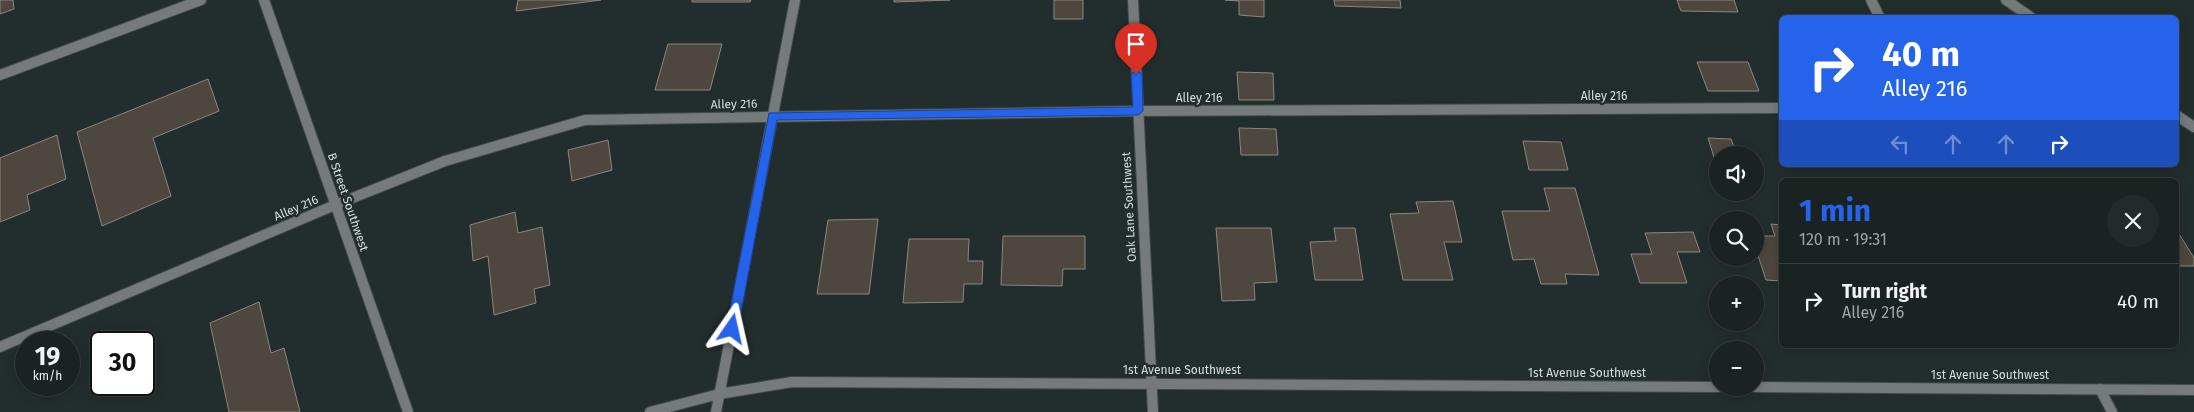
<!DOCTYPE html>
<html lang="en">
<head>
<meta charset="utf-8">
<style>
	body { margin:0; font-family:"Fira Sans",sans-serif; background:#232a2a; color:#f1f3f6; height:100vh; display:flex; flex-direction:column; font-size:19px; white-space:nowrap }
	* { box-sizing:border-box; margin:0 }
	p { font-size:16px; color:#9fa4a5 }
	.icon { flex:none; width:28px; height:28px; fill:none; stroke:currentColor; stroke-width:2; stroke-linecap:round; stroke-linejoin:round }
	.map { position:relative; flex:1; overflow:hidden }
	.side { position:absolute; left:1779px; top:178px; width:400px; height:170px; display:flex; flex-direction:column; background:#1a2222; border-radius:8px; box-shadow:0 2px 12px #0003,0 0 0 1px #383f40 }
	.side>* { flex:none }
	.banner { position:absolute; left:1779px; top:15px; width:400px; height:152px; border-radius:8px; box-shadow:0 2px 12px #0003,0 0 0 1px #383f40; background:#2563eb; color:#fff; overflow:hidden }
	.buttons { position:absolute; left:1709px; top:146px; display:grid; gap:10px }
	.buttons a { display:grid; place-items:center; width:55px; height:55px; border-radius:50%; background:#1a2222; box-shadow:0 2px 12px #0003,0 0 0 1px #383f40; font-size:25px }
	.speed { position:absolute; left:15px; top:331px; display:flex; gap:10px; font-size:25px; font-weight:700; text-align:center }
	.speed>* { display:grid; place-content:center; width:65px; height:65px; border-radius:50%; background:#1a2222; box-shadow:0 2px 12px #0003,0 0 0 1px #383f40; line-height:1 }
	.speed small { font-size:12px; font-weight:400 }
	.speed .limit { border:2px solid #111; border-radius:8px; background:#fff; color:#111 }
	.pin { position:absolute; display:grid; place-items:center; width:42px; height:42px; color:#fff; margin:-51px -21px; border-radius:50% 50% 50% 0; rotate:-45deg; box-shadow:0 0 5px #0007 }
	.pin .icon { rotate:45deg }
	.me { position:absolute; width:55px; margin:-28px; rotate:11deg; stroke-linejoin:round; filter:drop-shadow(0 0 4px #0008) }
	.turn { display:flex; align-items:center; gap:18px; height:105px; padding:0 20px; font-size:22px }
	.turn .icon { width:65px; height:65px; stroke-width:2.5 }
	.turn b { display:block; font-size:35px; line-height:42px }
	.lanes { display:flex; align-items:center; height:48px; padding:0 20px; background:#0003; justify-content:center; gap:25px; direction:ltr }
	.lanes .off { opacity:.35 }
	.round { display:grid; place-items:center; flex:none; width:52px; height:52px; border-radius:26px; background:#232a2a }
	.head { display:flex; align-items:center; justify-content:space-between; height:85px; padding:0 20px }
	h1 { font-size:30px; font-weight:700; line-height:38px; color:#2563eb }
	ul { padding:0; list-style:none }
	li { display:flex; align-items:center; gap:15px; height:75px; padding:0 20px; border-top:1px solid #383f40 }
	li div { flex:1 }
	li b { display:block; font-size:19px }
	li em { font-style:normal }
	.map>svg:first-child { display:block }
</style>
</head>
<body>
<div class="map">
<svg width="2194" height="412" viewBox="0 0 2194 412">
	<rect width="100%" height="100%" fill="#222e2d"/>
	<!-- building -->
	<path fill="#4e473f" stroke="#8e857d" d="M0 0H13L14 9 0 14Z
		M518 0H601L516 11Z
		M692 0H751L750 2H692Z
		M894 0H950L894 2Z
		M1054 0H1083V19H1054Z
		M1225 0H1264V17L1239 15V1Z
		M1334 0H1400L1401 8 1335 6Z
		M1677 0H1734L1738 12 1681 11Z
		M668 44H722L710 90H655Z
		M1697 62H1748L1759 91H1708Z
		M1237 72 1273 73 1274 100H1239Z
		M208 79 219 111 153 138 171 196 102 226 77 132Z
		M1239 128 1276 129 1278 155H1241Z
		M57 135 66 179 27 195 30 210 0 222V158Z
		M1708 138 1731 139 1737 155H1718L1717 167Z
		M608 140 612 170 572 181 568 150Z
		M1523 141 1561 142 1568 170H1529Z
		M1544 188H1575L1599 275 1565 274 1567 284H1541L1534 259 1513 260 1502 211H1550Z
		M1453 201 1462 242H1444L1453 280H1403L1390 214 1419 213 1416 202Z
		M515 212 518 233 542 227 550 285 534 289 536 303 494 315 488 256 473 261 470 225Z
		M878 219 869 294H817L828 220Z
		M1771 224 1781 225V281L1766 280 1755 246V236H1775Z
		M1216 228H1271L1277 282 1254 283 1255 300 1222 301Z
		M1334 228H1355L1363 280H1315L1310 242 1336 241Z
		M2176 229 2194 258V266H2176Z
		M1693 232 1700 252H1677L1687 283H1640L1631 254H1652L1645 233Z
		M1003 236H1085V269H1063L1062 286 1001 285Z
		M909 239H969L968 261H983L982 284H964L963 302 903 303Z
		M259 302 271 353 284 348 300 412H229L210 323Z"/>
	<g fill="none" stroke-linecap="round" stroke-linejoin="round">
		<!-- lane casing -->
		<g stroke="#3f4a49" stroke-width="12">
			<path id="lane" d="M1871 0 1880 18
				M0 347 335 205 445 161 585 120 1138 111 1781 108"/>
		</g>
		<!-- street casing -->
		<g stroke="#3f4a49" stroke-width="12">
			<path id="street" d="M264 0 408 412
				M1133 0 1153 412
				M2006 0 2032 18
				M0 75 201 0
				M2176 115 2194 127
				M1755 387 2194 390
				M2100 389 2112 412
				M650 412 719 394 792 382 1718 387
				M716 412 795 0"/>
		</g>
		<!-- lane -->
		<use href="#lane" stroke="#757b7a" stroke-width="10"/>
		<!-- street -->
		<use href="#street" stroke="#757b7a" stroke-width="10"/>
	</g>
	<!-- route -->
	<path fill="#2563eb" stroke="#184099" d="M1136 70 1142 74 1143 111 1138 115 777 120 738 329 736 333 732 334 728 333 726 329 769 113 1133 107 1131 74Z"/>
	<g text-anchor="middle" stroke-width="5" stroke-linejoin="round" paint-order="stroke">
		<!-- street labels -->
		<g font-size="12" fill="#d6dedd" stroke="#222e2d">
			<text x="1604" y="100">Alley 216</text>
			<text x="1199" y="102">Alley 216</text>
			<text transform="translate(734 104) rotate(-1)" y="4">Alley 216</text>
			<text transform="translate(348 202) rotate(71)" y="4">B Street Southwest</text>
			<text transform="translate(1129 207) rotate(-93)" y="4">Oak Lane Southwest</text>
			<text transform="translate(296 208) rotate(-23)" y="4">Alley 216</text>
			<text x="1182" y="374">1st Avenue Southwest</text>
			<text x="1587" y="377">1st Avenue Southwest</text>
			<text x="1990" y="379">1st Avenue Southwest</text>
		</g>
	</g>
</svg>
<div class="buttons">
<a><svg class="icon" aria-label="sound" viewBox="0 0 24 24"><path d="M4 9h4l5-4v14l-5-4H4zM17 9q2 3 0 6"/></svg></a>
<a><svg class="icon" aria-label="search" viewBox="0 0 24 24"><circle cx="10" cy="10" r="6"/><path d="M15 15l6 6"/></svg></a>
<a>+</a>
<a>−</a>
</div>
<div class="speed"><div>19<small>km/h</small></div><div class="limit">30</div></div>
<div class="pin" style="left:1136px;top:74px;background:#d93025"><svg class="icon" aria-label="arrive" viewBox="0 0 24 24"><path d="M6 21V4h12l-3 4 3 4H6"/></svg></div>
<svg class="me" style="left:732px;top:329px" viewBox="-20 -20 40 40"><path d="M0-17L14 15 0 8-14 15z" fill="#2563eb" stroke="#fff" stroke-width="4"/></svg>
<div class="banner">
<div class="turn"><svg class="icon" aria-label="right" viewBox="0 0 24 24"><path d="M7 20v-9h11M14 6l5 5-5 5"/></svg><div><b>40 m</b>Alley 216</div></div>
<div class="lanes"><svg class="icon off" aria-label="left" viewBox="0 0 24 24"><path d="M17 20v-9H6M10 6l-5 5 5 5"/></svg><svg class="icon off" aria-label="ahead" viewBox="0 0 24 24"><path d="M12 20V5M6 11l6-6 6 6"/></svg><svg class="icon off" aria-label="ahead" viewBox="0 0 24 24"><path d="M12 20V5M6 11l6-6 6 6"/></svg><svg class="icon" aria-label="right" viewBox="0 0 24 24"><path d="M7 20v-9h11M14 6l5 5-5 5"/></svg></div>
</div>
<section class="side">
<div class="head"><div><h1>1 min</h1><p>120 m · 19:31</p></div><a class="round"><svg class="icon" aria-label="close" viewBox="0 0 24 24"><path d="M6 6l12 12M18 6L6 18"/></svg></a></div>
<ul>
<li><svg class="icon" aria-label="right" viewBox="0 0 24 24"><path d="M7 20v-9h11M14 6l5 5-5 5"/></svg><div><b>Turn right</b><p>Alley 216</p></div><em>40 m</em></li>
</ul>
</section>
</div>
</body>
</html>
